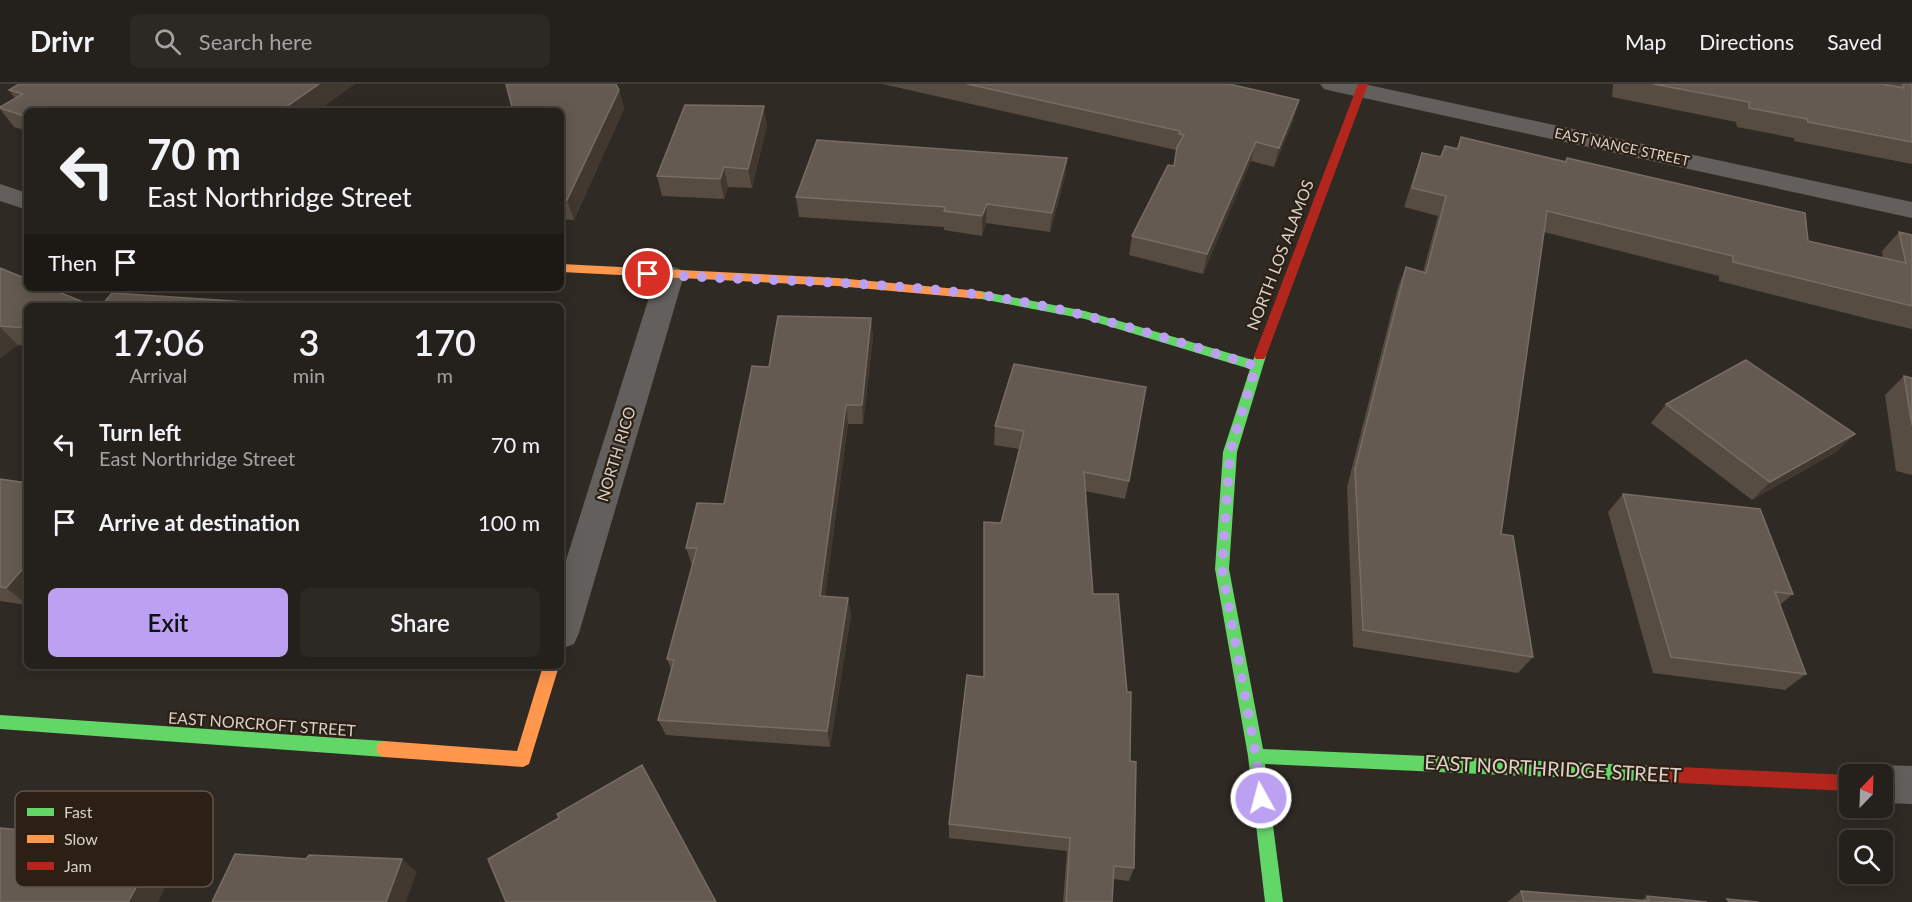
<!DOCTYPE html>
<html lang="en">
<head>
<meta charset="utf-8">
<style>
	body { margin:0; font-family:Lato,sans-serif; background:#2c2824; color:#f1f3f6; height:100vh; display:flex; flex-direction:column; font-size:22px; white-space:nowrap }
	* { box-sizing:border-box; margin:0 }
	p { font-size:20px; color:#a3a3a3 }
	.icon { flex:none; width:33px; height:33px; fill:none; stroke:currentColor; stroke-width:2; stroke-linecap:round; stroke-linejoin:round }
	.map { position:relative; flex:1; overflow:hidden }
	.sheet { position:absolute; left:24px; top:219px; width:540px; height:366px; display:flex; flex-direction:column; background:#24201b; border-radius:9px; box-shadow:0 3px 15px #0003,0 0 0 2px #413e3a }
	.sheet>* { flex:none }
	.hud { position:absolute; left:24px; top:24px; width:540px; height:183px; border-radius:9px; box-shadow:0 3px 15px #0003,0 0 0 2px #413e3a; background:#24201b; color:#f1f3f6; overflow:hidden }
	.needle { width:39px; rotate:23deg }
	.tools { position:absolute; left:1839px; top:680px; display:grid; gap:12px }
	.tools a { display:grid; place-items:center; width:54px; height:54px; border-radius:9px; background:#24201b; box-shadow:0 3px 15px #0003,0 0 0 2px #413e3a; font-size:30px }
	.pin { position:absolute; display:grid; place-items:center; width:51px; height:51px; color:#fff; margin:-26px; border:3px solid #fff; border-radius:50%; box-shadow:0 2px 6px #0007 }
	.me { position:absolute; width:66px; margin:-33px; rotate:353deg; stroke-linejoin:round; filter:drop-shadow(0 0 4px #0008) }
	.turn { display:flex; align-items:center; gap:21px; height:126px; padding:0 24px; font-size:27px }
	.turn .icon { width:78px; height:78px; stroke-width:2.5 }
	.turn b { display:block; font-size:42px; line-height:51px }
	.then { display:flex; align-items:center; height:57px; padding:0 24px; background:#0003; gap:12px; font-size:22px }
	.eta { display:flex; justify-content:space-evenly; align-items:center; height:102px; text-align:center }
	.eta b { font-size:36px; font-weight:600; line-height:42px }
	.cta { display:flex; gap:12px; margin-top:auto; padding:12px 24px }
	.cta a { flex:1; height:69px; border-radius:9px; background:#bca0f2; color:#111; font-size:24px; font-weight:600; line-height:69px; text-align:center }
	.cta a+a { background:#2c2824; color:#f1f3f6 }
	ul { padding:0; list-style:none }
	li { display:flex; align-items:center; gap:18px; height:78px; padding:0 24px }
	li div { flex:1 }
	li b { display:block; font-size:22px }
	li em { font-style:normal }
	header { display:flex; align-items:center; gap:36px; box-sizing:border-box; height:84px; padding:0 30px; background:#24201b; border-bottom:2px solid #413e3a }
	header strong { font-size:28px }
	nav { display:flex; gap:33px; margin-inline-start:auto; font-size:21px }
	.search { width:420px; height:54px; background:#2c2824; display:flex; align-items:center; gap:15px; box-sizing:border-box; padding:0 21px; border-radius:9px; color:#a3a3a3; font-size:22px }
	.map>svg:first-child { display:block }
</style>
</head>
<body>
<header>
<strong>Drivr</strong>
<div class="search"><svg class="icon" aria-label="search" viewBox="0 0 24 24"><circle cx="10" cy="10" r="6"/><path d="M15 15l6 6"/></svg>Search here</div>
<nav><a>Map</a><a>Directions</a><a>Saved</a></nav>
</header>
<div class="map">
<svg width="1912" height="818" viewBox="0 0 1912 818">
	<rect width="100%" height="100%" fill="#302a24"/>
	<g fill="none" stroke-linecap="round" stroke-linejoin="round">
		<!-- street -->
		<path fill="#625f5c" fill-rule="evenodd" d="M1320 0H1364L1912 118V134L1332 7 1324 5Z
			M0 100 27 109V126L0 117Z
			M670 182 680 185 684 191 579 549 574 560 561 565V492L656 191 660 185Z
			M1882 681 1912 682V720L1882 719V690H1866L1868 686Z"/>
		<!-- fast -->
		<path fill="#63d668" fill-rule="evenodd" d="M980 207 1085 227 1253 276 1256 269H1264L1266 272 1237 368 1229 485 1263 665 1658 682 1664 685 1666 690 1664 695 1658 698 1265 680 1283 818H1265L1248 672 1215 485 1223 368 1250 285 1085 235 976 214 974 211Z
			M0 631 384 657 390 660 392 665 390 670 384 673 0 645Z"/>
		<!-- slow -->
		<path fill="#ff974d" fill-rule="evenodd" d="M561 180 837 194 980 207 986 211 980 215 837 202 561 188Z
			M543 582H559L529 680 523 683 384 673 378 670 376 665 378 660 384 657 517 667Z"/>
		<!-- jam -->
		<path fill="#b3261e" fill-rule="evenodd" d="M1358 0H1368L1266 272 1264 275H1256L1254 272Z
			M1658 682 1850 691V707L1658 698 1652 695 1650 690 1652 685Z"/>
	</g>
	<!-- wall -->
	<path fill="#564c42" d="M19 0 27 27V47L14 43 0 25V23L15 14 9 6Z
		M882 0H1229L1294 35 1274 83 1251 77 1203 190 1129 171 1132 152 1174 82 1176 66Z
		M1613 0H1912V80L1794 57V54L1737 43 1736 38 1612 13Z
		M619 6 624 25 574 136 561 135V27Z
		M767 41 752 104 728 103 724 115 662 112 657 92Z
		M1461 53 1565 77 1567 74 1808 157 1883 174 1882 167 1899 148 1912 151V245L1873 236 1719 197V192L1544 148 1501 450 1533 573 1518 589 1353 563 1347 403 1398 203 1406 183 1423 188 1438 132 1404 123 1415 89 1422 69 1440 73 1445 62 1456 65Z
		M1067 74 1065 93 1050 148 986 139 982 152 944 146V143L799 133 796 113Z
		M0 184 27 222V262L18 261 0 274Z
		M871 234 873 253 863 340H848L825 512 848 514 851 531 830 663 666 651 658 636 671 585 667 575 692 481 686 464 724 420Z
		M1014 280 1129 397 1125 415 1085 407 1093 510 1130 677 1134 784 1129 797 1113 795 1112 818H1063L1067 767 949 754V740L984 593V438L1001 439 1019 365 994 361 995 342Z
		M1904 292 1912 294V391L1896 387 1885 311Z
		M1666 320 1855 350 1836 368 1752 416 1651 339Z
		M0 395 27 399V521L0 517Z
		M1623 410 1793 510 1780 521 1806 590 1785 606 1653 589 1608 428Z
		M1521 807 1641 817 1647 812 1707 818H1507Z"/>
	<!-- shaded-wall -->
	<path fill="#413830" d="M319 0H355L318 27H280Z
		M619 6 624 25 574 136 567 116Z
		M1299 16 1294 35 1274 83 1279 64Z
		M764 22 767 41 752 104 748 85Z
		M1256 58 1251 77 1203 190 1207 170Z
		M1067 74 1065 93 1050 148 1052 129Z
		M724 83 728 103 724 115 720 95Z
		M987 120 986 139 982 152V132Z
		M871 234 873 253 863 340 862 321Z
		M0 243 18 261 0 274Z
		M846 321 848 340 823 529 820 512Z
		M1855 350 1836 368 1752 416 1770 398Z
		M27 480V520L6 504Z
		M848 514 851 531 830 663 827 647Z
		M164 753 185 766 158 818H128Z
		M402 775 417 788 406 818H386Z"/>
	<!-- building -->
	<path fill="#645a51" stroke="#776d64" stroke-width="1.5" d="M19 0H319L280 27H27V33L0 24V23L23 10 9 6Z
		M506 0H616L619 6 567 116H561V27H513Z
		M967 0H1229L1299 16 1279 64 1256 58 1207 170 1132 152 1168 81 1174 82 1177 63 1184 51 1179 50 1180 47Z
		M1653 0H1881L1904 4 1903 0H1912V58L1808 38 1807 35 1749 24V18Z
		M685 21 764 22 748 85 724 83 720 95 657 92Z
		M1461 53 1566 78 1567 74 1805 129 1808 157 1906 179 1899 148 1912 151V222L1733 178V172L1547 127 1501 450 1513 452 1533 573 1363 546 1355 385 1406 183 1426 189 1446 112 1412 104 1422 69 1441 73 1445 62 1458 65Z
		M817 56 1067 74 1052 129 987 120 982 132 944 127 945 123 796 113Z
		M0 184 27 195V204H49L93 222H27V244L0 242Z
		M112 209 307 222H101Z
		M778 232 871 234 862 321H846L820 512 848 514 827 647 658 636 674 576 667 575 697 464H686L697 419 724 420 752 282 769 283Z
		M1746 276 1855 350 1770 398 1666 320Z
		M1014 280 1146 303 1129 397 1084 388 1093 510H1118L1127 608H1131L1130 677 1136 678 1134 784 1114 782 1112 818H1066L1070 754 949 740 967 591 984 593V438L1001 439 1024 347 995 342Z
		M1904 292 1912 294V341Z
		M0 395 27 399V480L6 504 0 503Z
		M1623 410 1760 425 1793 510 1775 508 1806 590 1671 573Z
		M642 681 716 818H506L488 775 559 734 557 730Z
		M0 744 73 751 75 746 164 753 128 818H0Z
		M235 770 306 775 309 771 402 775 386 818H212Z
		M1521 807 1649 817 1647 812 1707 818H1524Z
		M1727 815 1758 818H1729Z"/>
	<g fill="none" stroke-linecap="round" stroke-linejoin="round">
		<!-- route -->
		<path stroke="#bca0f2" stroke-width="10" stroke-dasharray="0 18" d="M648 190C766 198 885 196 1001 214 1088 228 1172 256 1256 282L1230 368 1222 485 1256 672 1261 714"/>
	</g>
	<g text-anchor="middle" stroke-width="4.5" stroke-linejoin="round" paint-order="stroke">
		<!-- far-street labels -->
		<g font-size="14" fill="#dad2ca" stroke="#2c2014">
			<text transform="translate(1622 63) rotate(12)" y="5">EAST NANCE STREET</text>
		</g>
		<!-- street labels -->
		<g font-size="16" fill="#dad2ca" stroke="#2c2014">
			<text transform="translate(1280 171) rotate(-69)" y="6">NORTH LOS ALAMOS</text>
			<text transform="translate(616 370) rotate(-73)" y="6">NORTH RICO</text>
			<text transform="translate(262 640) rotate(4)" y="6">EAST NORCROFT STREET</text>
		</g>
		<!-- near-street labels -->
		<g font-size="20" fill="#dad2ca" stroke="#2c2014">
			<text transform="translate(1553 685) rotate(3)" y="7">EAST NORTHRIDGE STREET</text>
		</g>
	</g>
	<!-- legend -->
	<rect x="15" y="707" width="198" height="96" rx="9" fill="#2c2014" stroke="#60554b" stroke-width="1.5"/>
	<rect x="27" y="724" width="27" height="8" fill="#63d668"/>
	<rect x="27" y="751" width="27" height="8" fill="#ff974d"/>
	<rect x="27" y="778" width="27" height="8" fill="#b3261e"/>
	<g font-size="16" fill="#dad2ca">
		<text x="64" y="734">Fast</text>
		<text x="64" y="761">Slow</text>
		<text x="64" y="788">Jam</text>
	</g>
</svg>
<div class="tools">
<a><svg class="needle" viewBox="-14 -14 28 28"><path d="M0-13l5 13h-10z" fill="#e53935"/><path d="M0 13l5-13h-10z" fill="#a3a3a3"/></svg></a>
<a><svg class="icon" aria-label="search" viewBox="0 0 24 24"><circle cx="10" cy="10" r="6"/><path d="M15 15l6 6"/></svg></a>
</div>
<div class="pin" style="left:648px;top:190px;background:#d93025"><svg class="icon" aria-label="arrive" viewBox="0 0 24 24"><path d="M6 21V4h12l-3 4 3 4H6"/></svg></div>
<svg class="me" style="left:1261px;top:714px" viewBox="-20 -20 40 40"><circle r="17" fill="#bca0f2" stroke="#fff" stroke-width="3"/><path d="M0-11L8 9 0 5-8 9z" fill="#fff"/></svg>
<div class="hud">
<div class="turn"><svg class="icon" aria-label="left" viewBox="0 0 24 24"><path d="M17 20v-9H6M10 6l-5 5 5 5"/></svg><div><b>70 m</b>East Northridge Street</div></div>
<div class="then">Then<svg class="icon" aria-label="arrive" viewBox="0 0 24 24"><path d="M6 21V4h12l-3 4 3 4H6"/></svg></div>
</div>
<section class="sheet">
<div class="eta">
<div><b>17:06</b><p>Arrival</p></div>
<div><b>3</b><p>min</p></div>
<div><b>170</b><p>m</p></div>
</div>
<ul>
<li><svg class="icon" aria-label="left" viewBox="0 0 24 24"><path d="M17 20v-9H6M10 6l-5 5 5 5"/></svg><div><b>Turn left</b><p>East Northridge Street</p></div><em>70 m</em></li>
<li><svg class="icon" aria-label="arrive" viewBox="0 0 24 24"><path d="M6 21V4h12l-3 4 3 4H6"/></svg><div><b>Arrive at destination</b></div><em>100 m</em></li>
</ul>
<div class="cta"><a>Exit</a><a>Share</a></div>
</section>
</div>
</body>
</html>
